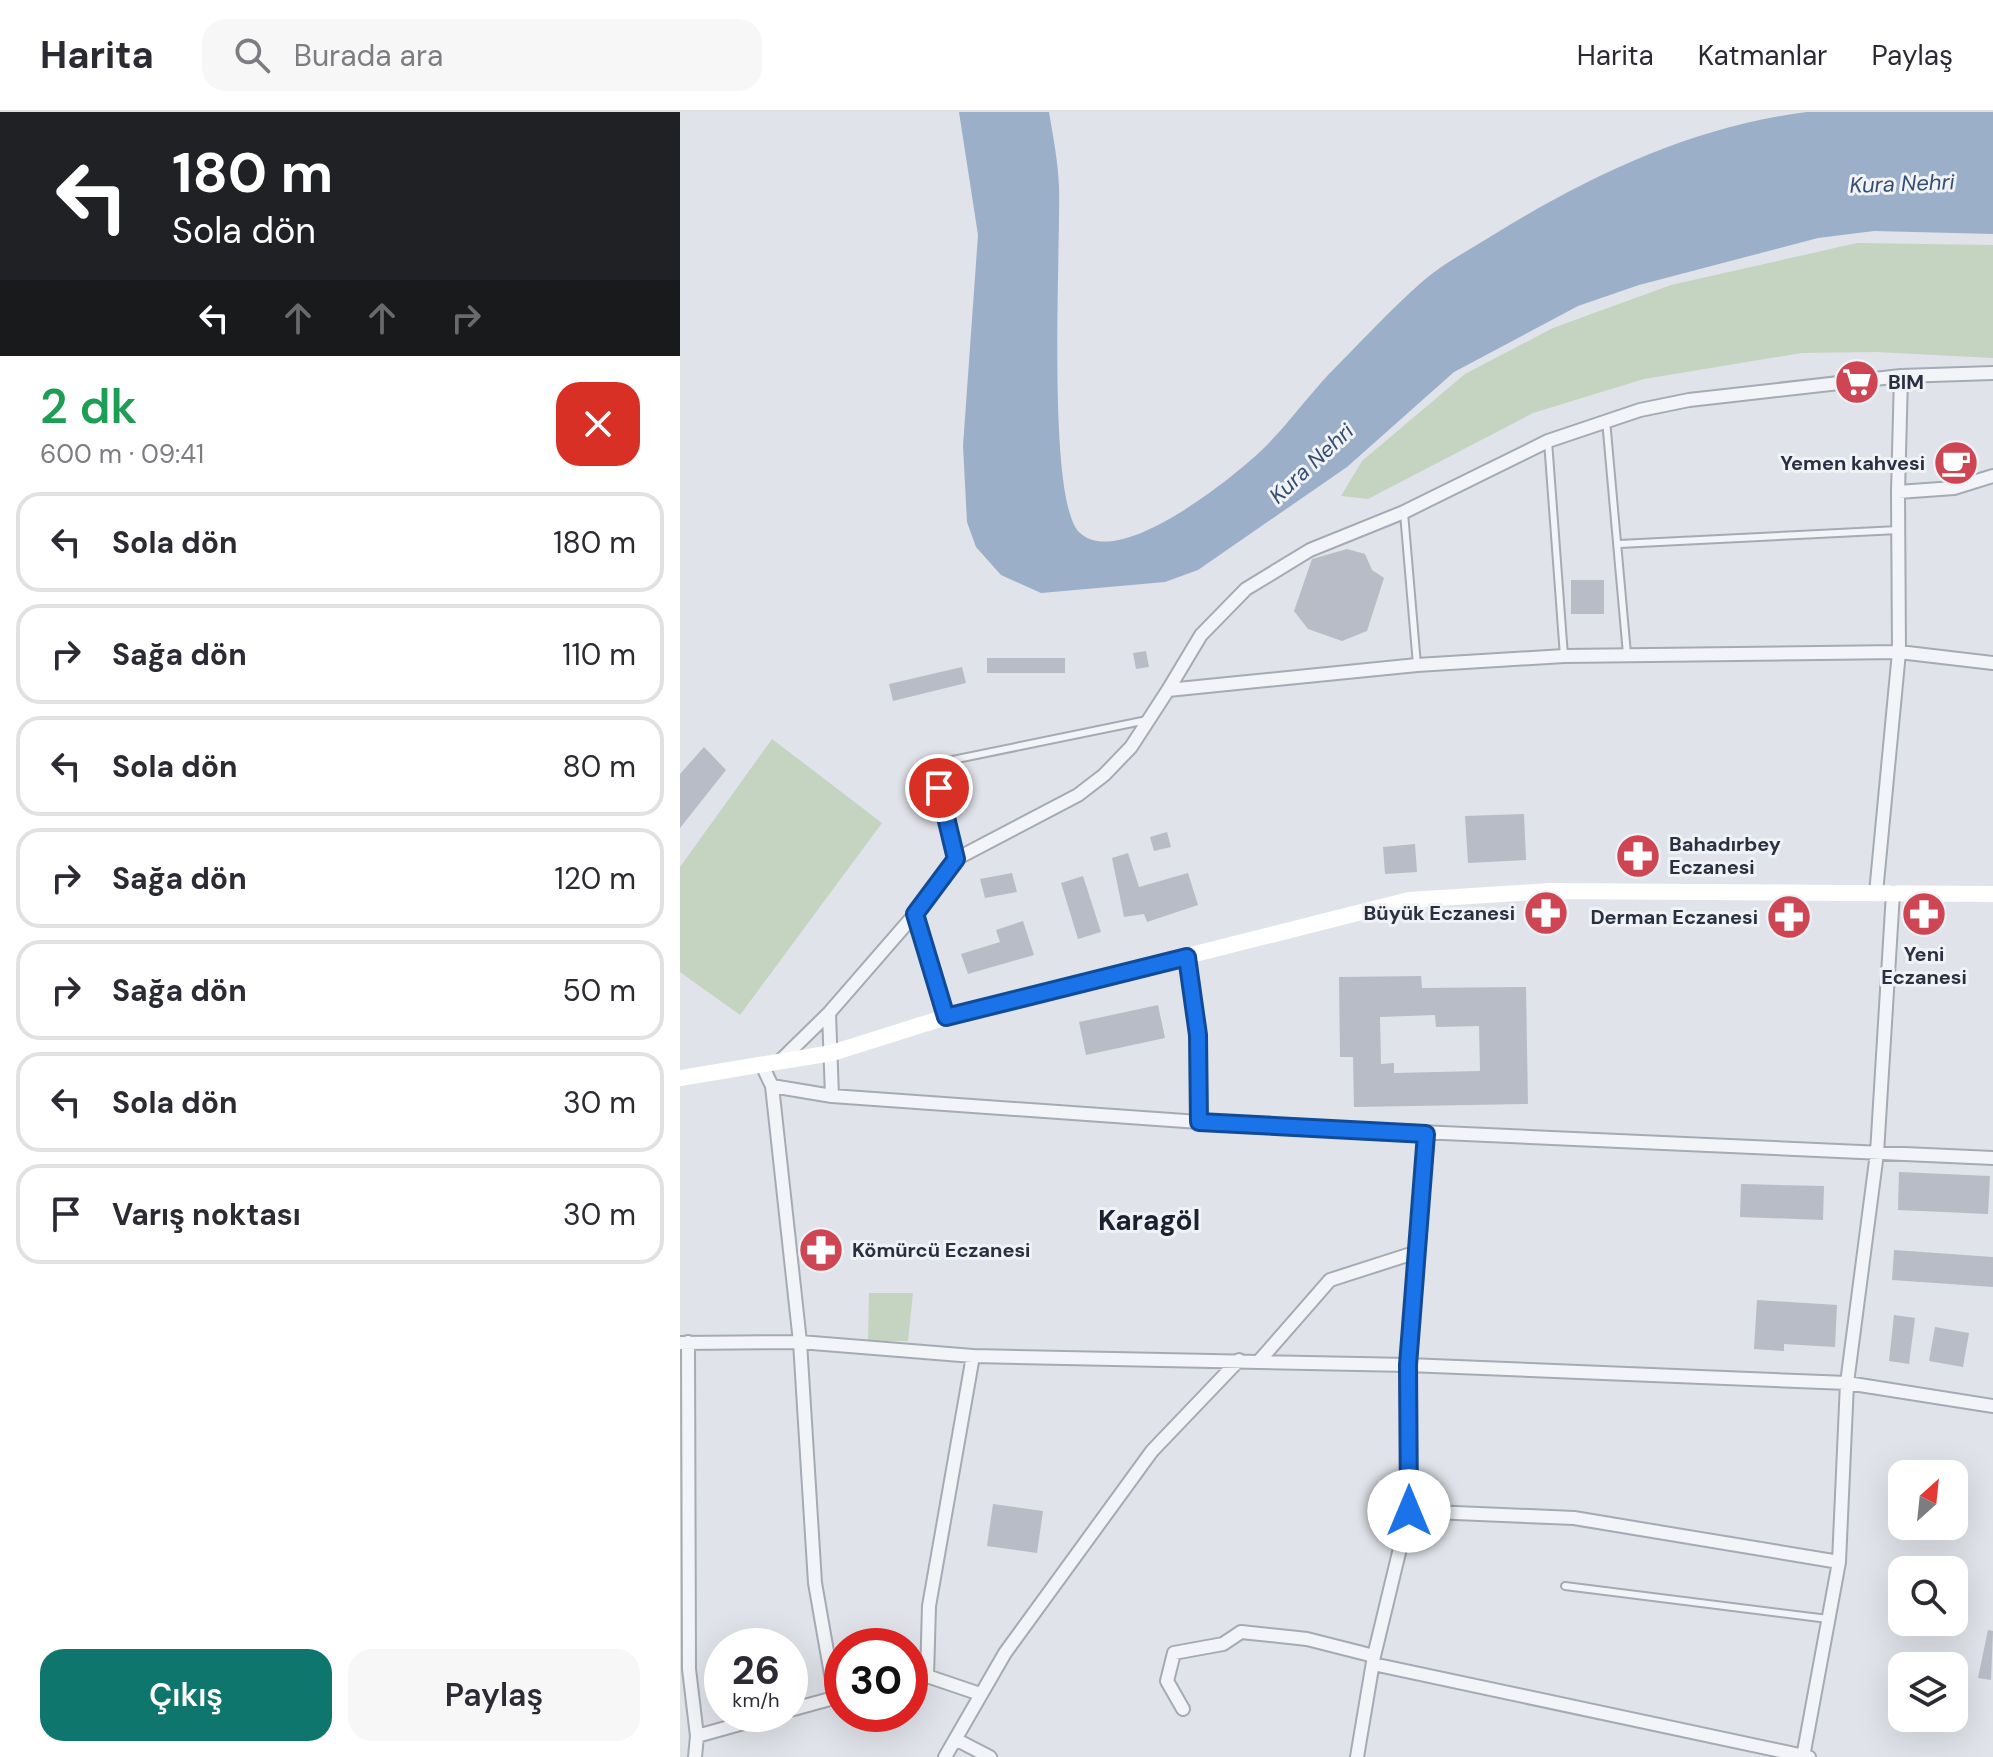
<!DOCTYPE html>
<html lang="tr">
<head>
<meta charset="utf-8">
<style>
	body { margin:0; font-family:"DM Sans",sans-serif; background:#f7f7f7; color:#2b2b33; height:100vh; display:flex; flex-direction:column; font-size:30px; white-space:nowrap }
	* { box-sizing:border-box; margin:0 }
	p { font-size:26px; color:#7c7c81 }
	.icon { flex:none; width:44px; height:44px; fill:none; stroke:currentColor; stroke-width:2; stroke-linecap:round; stroke-linejoin:round }
	.map { position:relative; flex:1; overflow:hidden }
	.side { display:flex; flex-direction:column; background:#fff; width:680px }
	.side>* { flex:none }
	.hud { background:#202124; color:#fff; overflow:hidden }
	.needle { width:52px; rotate:27deg }
	.controls { position:absolute; left:1208px; top:1348px; display:grid; gap:16px }
	.controls a { display:grid; place-items:center; width:80px; height:80px; border-radius:16px; background:#fff; box-shadow:0 8px 32px #0002; font-size:40px }
	.speed { position:absolute; left:24px; top:1516px; display:flex; gap:16px; font-size:40px; font-weight:700; text-align:center }
	.speed>* { display:grid; place-content:center; width:104px; height:104px; border-radius:50%; background:#fff; box-shadow:0 8px 32px #0002; line-height:1 }
	.speed small { font-size:20px; font-weight:400 }
	.speed .limit { border:12px solid #d22; background:#fff; color:#111 }
	.pin { position:absolute; display:grid; place-items:center; width:68px; height:68px; color:#fff; margin:-34px; border:4px solid #fff; border-radius:50%; box-shadow:0 2px 8px #0007 }
	.me { position:absolute; width:88px; margin:-44px; rotate:0deg; stroke-linejoin:round; filter:drop-shadow(0 0 6px #0008) }
	.turn { display:flex; align-items:center; gap:28px; height:168px; padding:0 40px; font-size:36px }
	.turn .icon { width:104px; height:104px; stroke-width:2.5 }
	.turn b { display:block; font-size:56px; line-height:68px }
	.lanes { display:flex; align-items:center; height:76px; padding:0 40px; background:#0003; justify-content:center; gap:40px; direction:ltr }
	.lanes .off { opacity:.35 }
	.round { display:grid; place-items:center; flex:none; width:84px; height:84px; border-radius:24px; background:#f7f7f7 }
	.summary { display:flex; align-items:center; justify-content:space-between; height:136px; padding:0 40px }
	h1 { font-size:48px; font-weight:600; line-height:60px; color:#1e9e55 }
	.button { display:flex; gap:16px; margin-top:auto; padding:16px 40px }
	.button a { flex:1; height:92px; border-radius:24px; background:#0f766e; color:#fff; font-size:32px; font-weight:600; line-height:92px; text-align:center }
	.button a+a { background:#f7f7f7; color:#2b2b33 }
	ul { padding:0; list-style:none }
	li { display:flex; align-items:center; gap:24px; height:100px; margin:0 16px 12px; padding:0 24px; border:4px solid #e1e1e2; border-radius:24px }
	li div { flex:1 }
	li b { display:block; font-size:30px }
	li em { font-style:normal }
	header { display:flex; align-items:center; gap:48px; box-sizing:border-box; height:112px; padding:0 40px; background:#fff; border-bottom:2px solid #e1e1e2 }
	header strong { font-size:38px }
	nav { display:flex; gap:44px; margin-inline-start:auto; font-size:28px }
	.search { width:560px; height:72px; background:#f7f7f7; display:flex; align-items:center; gap:20px; box-sizing:border-box; padding:0 28px; border-radius:24px; color:#7c7c81; font-size:30px }
	main { display:flex; flex:1; min-height:0 }
	.map>svg:first-child { display:block }
</style>
</head>
<body>
<header>
<strong>Harita</strong>
<div class="search"><svg class="icon" aria-label="search" viewBox="0 0 24 24"><circle cx="10" cy="10" r="6"/><path d="M15 15l6 6"/></svg>Burada ara</div>
<nav><a>Harita</a><a>Katmanlar</a><a>Paylaş</a></nav>
</header>
<main>
<section class="side">
<div class="hud">
<div class="turn"><svg class="icon" aria-label="left" viewBox="0 0 24 24"><path d="M17 20v-9H6M10 6l-5 5 5 5"/></svg><div><b>180 m</b>Sola dön</div></div>
<div class="lanes"><svg class="icon" aria-label="left" viewBox="0 0 24 24"><path d="M17 20v-9H6M10 6l-5 5 5 5"/></svg><svg class="icon off" aria-label="ahead" viewBox="0 0 24 24"><path d="M12 20V5M6 11l6-6 6 6"/></svg><svg class="icon off" aria-label="ahead" viewBox="0 0 24 24"><path d="M12 20V5M6 11l6-6 6 6"/></svg><svg class="icon off" aria-label="right" viewBox="0 0 24 24"><path d="M7 20v-9h11M14 6l5 5-5 5"/></svg></div>
</div>
<div class="summary"><div><h1>2 dk</h1><p>600 m · 09:41</p></div><a class="round" style="background:#d93025;color:#fff"><svg class="icon" aria-label="close" viewBox="0 0 24 24"><path d="M6 6l12 12M18 6L6 18"/></svg></a></div>
<ul>
<li><svg class="icon" aria-label="left" viewBox="0 0 24 24"><path d="M17 20v-9H6M10 6l-5 5 5 5"/></svg><div><b>Sola dön</b></div><em>180 m</em></li>
<li><svg class="icon" aria-label="right" viewBox="0 0 24 24"><path d="M7 20v-9h11M14 6l5 5-5 5"/></svg><div><b>Sağa dön</b></div><em>110 m</em></li>
<li><svg class="icon" aria-label="left" viewBox="0 0 24 24"><path d="M17 20v-9H6M10 6l-5 5 5 5"/></svg><div><b>Sola dön</b></div><em>80 m</em></li>
<li><svg class="icon" aria-label="right" viewBox="0 0 24 24"><path d="M7 20v-9h11M14 6l5 5-5 5"/></svg><div><b>Sağa dön</b></div><em>120 m</em></li>
<li><svg class="icon" aria-label="right" viewBox="0 0 24 24"><path d="M7 20v-9h11M14 6l5 5-5 5"/></svg><div><b>Sağa dön</b></div><em>50 m</em></li>
<li><svg class="icon" aria-label="left" viewBox="0 0 24 24"><path d="M17 20v-9H6M10 6l-5 5 5 5"/></svg><div><b>Sola dön</b></div><em>30 m</em></li>
<li><svg class="icon" aria-label="arrive" viewBox="0 0 24 24"><path d="M6 21V4h12l-3 4 3 4H6"/></svg><div><b>Varış noktası</b></div><em>30 m</em></li>
</ul>
<div class="button"><a>Çıkış</a><a>Paylaş</a></div>
</section>
<div class="map">
<svg width="1313" height="1645" viewBox="0 0 1313 1645">
	<rect width="100%" height="100%" fill="#e0e3e9"/>
	<!-- green -->
	<path fill="#c5d3c1" d="M1177 131 1313 133V246L1196 240 1122 241 964 267 853 301 688 387 661 384 682 349 785 262 873 216 991 173Z
		M92 627 202 711 60 903 0 860V755Z
		M189 1181H233L228 1229H188Z"/>
	<!-- water -->
	<path fill="#9bafc9" d="M279 0H369C373 24 378 49 379 74 381 132 366 386 399 420 438 460 555 364 584 336 607 313 626 287 648 263 679 232 710 198 743 169 765 150 793 136 818 120 913 62 1015 14 1127 0 1182 0 1256 0 1313 0V122L1194 119 1138 126 959 173 898 194 774 260 667 355 518 458 485 470 361 481 321 463 296 435 287 410 283 334 298 123Z"/>
	<!-- building -->
	<path fill="#b7bcc6" fill-rule="evenodd" d="M667 437 685 442 692 458 704 466 687 519 662 529 628 517 614 499 632 447Z
		M891 468H924V502H891Z
		M466 539 469 555 456 557 453 541Z
		M307 546H385V561H307Z
		M282 555 286 571 213 589 209 572Z
		M24 635 46 658 0 716V662Z
		M844 702 846 748 788 751 785 704Z
		M487 720 491 735 474 739 470 725Z
		M735 732 737 760 705 762 703 735Z
		M448 741 459 775 508 761 518 793 467 810 464 802 444 805 432 746Z
		M332 761 337 780 305 786 300 767Z
		M403 764 421 820 398 827 381 771Z
		M343 809 354 843 288 862 281 842 320 830 316 818Z
		M741 864 742 876 846 875 848 992 674 995 673 945H660L659 865ZM755 903 756 915 799 914 800 959 714 961V951L701 952 700 905Z
		M478 893 485 926 406 943 399 910Z
		M1219 1060 1310 1064 1308 1102 1218 1098Z
		M1061 1072 1144 1074 1143 1108 1060 1105Z
		M1214 1138 1313 1145V1175L1212 1168Z
		M1077 1188 1157 1193 1155 1235 1104 1232V1239L1074 1237Z
		M1214 1203 1235 1206 1229 1252 1209 1249Z
		M1255 1215 1289 1221 1283 1255 1249 1249Z
		M313 1392 363 1399 357 1441 307 1434Z
		M1308 1518 1313 1519 1311 1568 1298 1566Z"/>
	<g fill="none" stroke-linecap="round" stroke-linejoin="round">
		<!-- lane casing -->
		<g stroke="#a5aab3" stroke-width="10">
			<path id="lane" d="M926 308 947 542
				M868 329 884 544
				M724 401 737 553
				M939 432 1218 418
				M276 747 253 652 467 608
				M885 1474 1148 1507"/>
		</g>
		<!-- street casing -->
		<g stroke="#a5aab3" stroke-width="16">
			<path id="street" d="M1218 380 1221 264
				M488 578 521 523 566 477 630 438 724 400 868 329 960 298 1009 288 1221 264 1313 261
				M1196 781 1219 540 1218 380 1274 376 1313 364
				M235 802 266 905
				M507 845 518 923 519 1010
				M149 901 152 984
				M100 949 149 901 235 802 276 747 398 683 424 663 451 635 488 578 737 553 884 544 1219 540 1313 551
				M82 953 92 974 152 984 519 1010 1313 1046
				M92 974 120 1230 135 1471 155 1585
				M8 1230 9 1557 17 1624 15 1645
				M0 1231 120 1230 293 1244 728 1253 1167 1271 1313 1294
				M580 1248 650 1168 737 1140
				M729 1399 894 1406 1159 1450
				M693 1552 1129 1645
				M247 1564 249 1494 293 1244
				M230 1568 247 1564 300 1582
				M503 1597 487 1569 494 1541 543 1532 561 1520 627 1527 694 1544
				M110 1598 161 1584
				M17 1624 96 1602
				M277 1628 310 1645
				M265 1645 325 1541 472 1339 559 1248
				M677 1645 694 1544 729 1399 728 1253 746 1022
				M1123 1645 1159 1450 1167 1271 1197 1041 1213 781"/>
		</g>
		<!-- lane -->
		<use href="#lane" stroke="#f3f4f7" stroke-width="6"/>
		<!-- street -->
		<use href="#street" stroke="#f3f4f7" stroke-width="12"/>
		<!-- secondary -->
		<path stroke="#fff" stroke-width="16" d="M0 966 152 941 266 905 729 788 870 779 1313 782"/>
	</g>
	<g fill="none" stroke-linecap="round" stroke-linejoin="round">
		<!-- route casing -->
		<g stroke="#114b97" stroke-width="20">
			<path id="route" d="M259 676 276 747 235 802 266 905 507 845 518 923 519 1010 746 1022 728 1253 729 1399"/>
		</g>
		<!-- route -->
		<use href="#route" stroke="#1a73e8" stroke-width="14"/>
	</g>
	<!-- icons -->
	<defs>
		<g id="supermarket-disc" transform="scale(2.3)"><circle r="9.5" fill="#ce4553" stroke="#f0f2f6"/><path d="M-6-5.5h2.5l.6 2H6L4.5 2H-2.5L-4.4-4H-6ZM-1.5 3.2a1.3 1.3 0 1 0 .1 0ZM3 3.2a1.3 1.3 0 1 0 .1 0Z" fill="#fff"/></g>
		<g id="cafe-disc" transform="scale(2.3)"><circle r="9.5" fill="#ce4553" stroke="#f0f2f6"/><path d="M-5.5-4.5H6V0H3Q3 3.5 0 3.5H-2.5Q-5.5 3.5-5.5 0ZM3-3.2v2h1.7v-2ZM-6 4.5H4V6H-6Z" fill="#fff"/></g>
		<g id="pharmacy-disc" transform="scale(2.3)"><circle r="9.5" fill="#ce4553" stroke="#f0f2f6"/><path d="M-2-6h4v4h4v4h-4v4h-4v-4h-4v-4h4Z" fill="#fff"/></g>
	</defs>
	<g fill-rule="evenodd">
		<use href="#supermarket-disc" x="1177" y="270"/>
		<use href="#cafe-disc" x="1276" y="351"/>
		<use href="#pharmacy-disc" x="958" y="744"/>
		<use href="#pharmacy-disc" x="866" y="801"/>
		<use href="#pharmacy-disc" x="1244" y="802"/>
		<use href="#pharmacy-disc" x="1109" y="805"/>
		<use href="#pharmacy-disc" x="141" y="1138"/>
	</g>
	<g text-anchor="middle" stroke-width="6" stroke-linejoin="round" paint-order="stroke">
		<!-- poi labels -->
		<g font-size="20" font-weight="bold" fill="#293040" stroke="#f0f2f6" text-anchor="start">
			<text x="1208" y="277">BIM</text>
			<text x="1245" y="358" text-anchor="end">Yemen kahvesi</text>
			<text x="989" y="739">Bahadırbey<tspan x="989" dy="23">Eczanesi</tspan></text>
			<text x="835" y="808" text-anchor="end">Büyük Eczanesi</text>
			<text x="1078" y="812" text-anchor="end">Derman Eczanesi</text>
			<text x="1244" y="849" text-anchor="middle">Yeni<tspan x="1244" dy="23">Eczanesi</tspan></text>
			<text x="172" y="1145">Kömürcü Eczanesi</text>
		</g>
		<!-- water labels -->
		<g font-size="22" font-style="italic" fill="#334d74" stroke="#f0f2f6">
			<text transform="translate(1222 71) rotate(-2)" y="8">Kura Nehri</text>
			<text transform="translate(631 351) rotate(-43)" y="8">Kura Nehri</text>
		</g>
		<!-- district labels -->
		<g font-size="28" font-weight="bold" fill="#1b2131" stroke="#f0f2f6">
			<text x="469" y="1118">Karagöl</text>
		</g>
	</g>
</svg>
<div class="controls">
<a><svg class="needle" viewBox="-14 -14 28 28"><path d="M0-13l5 13h-10z" fill="#e53935"/><path d="M0 13l5-13h-10z" fill="#7c7c81"/></svg></a>
<a><svg class="icon" aria-label="search" viewBox="0 0 24 24"><circle cx="10" cy="10" r="6"/><path d="M15 15l6 6"/></svg></a>
<a><svg class="icon" aria-label="layers" viewBox="0 0 24 24"><path d="M12 4l9 5-9 5-9-5zM3 14l9 5 9-5"/></svg></a>
</div>
<div class="speed"><div>26<small>km/h</small></div><div class="limit">30</div></div>
<div class="pin" style="left:259px;top:676px;background:#d93025"><svg class="icon" aria-label="arrive" viewBox="0 0 24 24"><path d="M6 21V4h12l-3 4 3 4H6"/></svg></div>
<svg class="me" style="left:729px;top:1399px" viewBox="-20 -20 40 40"><circle r="19" fill="#fff"/><path d="M0-13L10 11 0 6-10 11z" fill="#1a73e8"/></svg>
</div>
</main>
</body>
</html>
